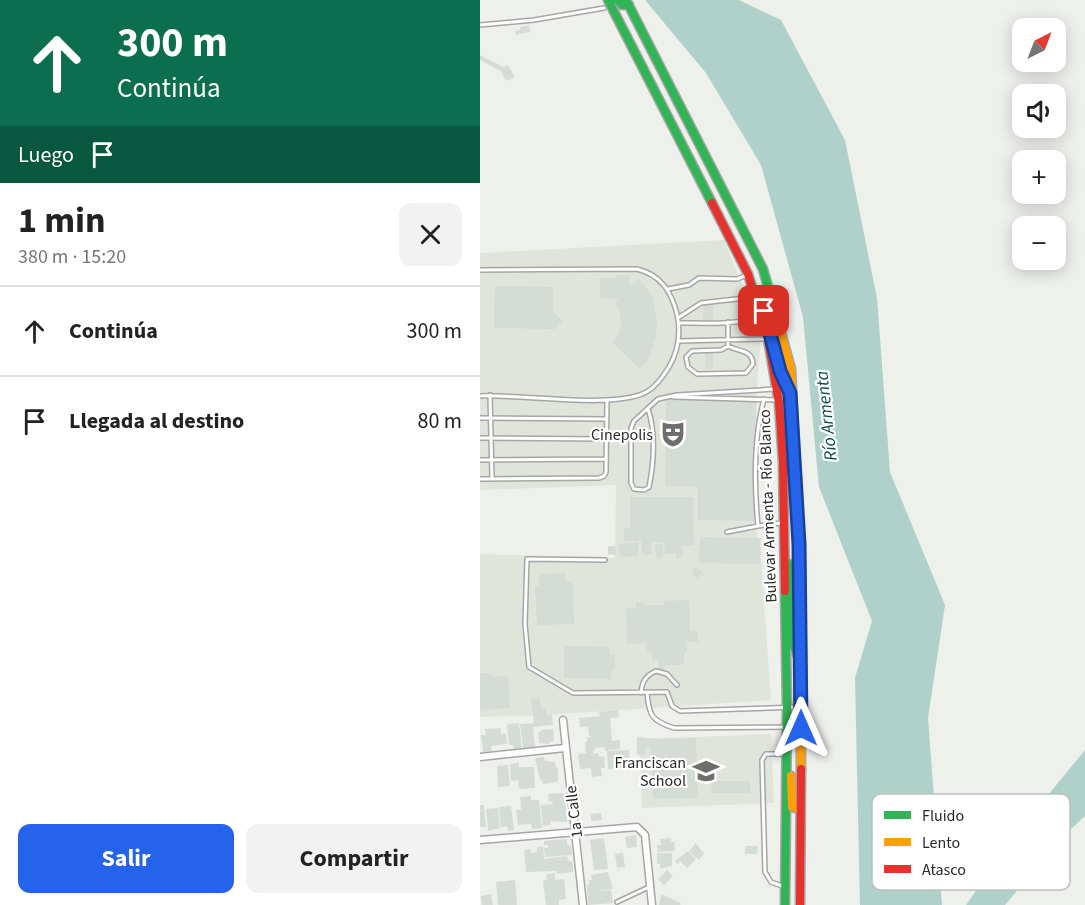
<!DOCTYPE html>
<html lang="es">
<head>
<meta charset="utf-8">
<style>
	body { margin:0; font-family:"Source Sans 3",sans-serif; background:#f2f2f2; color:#222; height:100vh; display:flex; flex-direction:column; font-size:22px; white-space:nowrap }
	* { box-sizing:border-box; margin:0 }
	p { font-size:20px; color:#767676 }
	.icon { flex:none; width:33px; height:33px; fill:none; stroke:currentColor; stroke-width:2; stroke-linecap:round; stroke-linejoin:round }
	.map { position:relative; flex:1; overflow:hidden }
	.details { display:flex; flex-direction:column; background:#fff; width:480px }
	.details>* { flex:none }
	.guide { background:#0b6e4f; color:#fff; overflow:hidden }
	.needle { width:39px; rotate:42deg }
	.controls { position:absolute; left:532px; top:18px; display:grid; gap:12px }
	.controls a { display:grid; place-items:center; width:54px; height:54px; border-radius:12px; background:#fff; box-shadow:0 3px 15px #0003; font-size:30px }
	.pin { position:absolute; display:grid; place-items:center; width:51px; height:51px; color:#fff; margin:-26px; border-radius:12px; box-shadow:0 3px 9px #0006 }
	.me { position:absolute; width:66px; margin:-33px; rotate:0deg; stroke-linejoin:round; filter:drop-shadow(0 0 4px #0008) }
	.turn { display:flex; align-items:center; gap:21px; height:126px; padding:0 18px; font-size:27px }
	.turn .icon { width:78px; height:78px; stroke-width:2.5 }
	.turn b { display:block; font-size:42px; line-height:51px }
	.then { display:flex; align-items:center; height:57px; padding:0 18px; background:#0003; gap:12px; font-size:22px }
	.round { display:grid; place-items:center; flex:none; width:63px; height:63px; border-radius:12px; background:#f2f2f2 }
	.headline { display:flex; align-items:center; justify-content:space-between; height:102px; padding:0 18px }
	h1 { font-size:36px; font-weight:700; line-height:45px }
	.primary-button { display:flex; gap:12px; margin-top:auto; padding:12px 18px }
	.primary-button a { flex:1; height:69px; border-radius:12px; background:#2563eb; color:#fff; font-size:24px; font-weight:700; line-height:69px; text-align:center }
	.primary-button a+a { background:#f2f2f2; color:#222 }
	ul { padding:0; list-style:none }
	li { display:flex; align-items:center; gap:18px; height:90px; padding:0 18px; border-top:2px solid #e0e0e0 }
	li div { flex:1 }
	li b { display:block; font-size:22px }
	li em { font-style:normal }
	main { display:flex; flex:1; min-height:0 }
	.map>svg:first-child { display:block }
</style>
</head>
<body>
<main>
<section class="details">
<div class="guide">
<div class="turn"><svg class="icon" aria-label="ahead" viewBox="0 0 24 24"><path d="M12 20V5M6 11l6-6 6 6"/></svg><div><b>300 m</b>Continúa</div></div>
<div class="then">Luego<svg class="icon" aria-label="arrive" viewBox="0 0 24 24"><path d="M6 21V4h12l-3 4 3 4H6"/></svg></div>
</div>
<div class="headline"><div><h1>1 min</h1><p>380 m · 15:20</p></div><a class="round"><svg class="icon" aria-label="close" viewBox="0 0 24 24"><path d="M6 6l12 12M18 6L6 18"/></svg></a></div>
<ul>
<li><svg class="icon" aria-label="ahead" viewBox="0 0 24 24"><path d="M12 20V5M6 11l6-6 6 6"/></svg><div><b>Continúa</b></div><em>300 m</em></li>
<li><svg class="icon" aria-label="arrive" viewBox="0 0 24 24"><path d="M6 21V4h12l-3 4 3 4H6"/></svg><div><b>Llegada al destino</b></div><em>80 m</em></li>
</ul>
<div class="primary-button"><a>Salir</a><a>Compartir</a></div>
</section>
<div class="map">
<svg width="605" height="905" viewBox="0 0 605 905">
	<rect width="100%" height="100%" fill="#eef0ec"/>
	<!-- built -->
	<path fill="#e0e5dc" d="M244 240 281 330 277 391 275 521 281 558 291 700 66 715 0 717V554L135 558 136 485 0 490V253Z
		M291 734 294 803 162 808 159 739Z"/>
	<!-- water -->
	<path fill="#afd1c9" d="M165 0H259L301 20 365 140 397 298 410 472 465 605 448 718 462 905H380L375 678 392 621 339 487 323 317 281 165 226 73Z
		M605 750V816L580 839 525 905H486L536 834Z"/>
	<!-- building -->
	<path fill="#d4dcd5" d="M49 25 50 32 36 35 35 31 40 30V27Z
		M0 55 23 67 28 65 35 77 26 81 21 71 0 60Z
		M135 275H150V287L159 278 173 298 177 321 176 336 169 359 160 369 132 342 139 333 141 325 140 311 135 303 139 299 120 298V278H136Z
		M15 286 73 287V312L83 321 75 329 14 328Z
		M223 304H233V321L223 322Z
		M225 351 233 352V369H225Z
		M186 398 276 400 275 521 218 520V487L185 486Z
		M150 497H213L214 545 202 546V558H196V553L185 554 184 542H171V554H162L161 541H144V528L150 527Z
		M220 537 281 538 280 564 219 563Z
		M158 542 159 556 140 557 139 544Z
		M175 544H183V557H176Z
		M128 546H135L136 555H128Z
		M214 567 223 572 217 578 212 574 214 572 212 570Z
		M86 573V582H93L94 624 57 625 55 586H59V574Z
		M209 600 210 631H217L218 642H206L207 652H204V663H201V665H184V670H179L178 660 172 661V652H167V643L147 644 146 608H156V602H165V605H184V601Z
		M84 646 130 647V655H135V670H131V679L84 678Z
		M0 673H8V675H12V677L28 676 30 708 0 710Z
		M59 697 62 710 66 709V715L72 714 73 725 53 727 55 747 43 748 40 724 54 723 51 698Z
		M138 710 139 717 130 718 132 741 140 740V749L125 751V747L115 748 113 754 119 753V757L124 756 125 768H121L122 776 112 777 111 768 100 769 98 754 106 753 105 742H107V737H115L109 736 108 727 113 726 100 727 99 718 120 716 119 712Z
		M39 723 42 749 34 750 33 745H29L27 724Z
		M21 728V734H26L27 744 11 746 12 751 3 752 1 735H6L5 729Z
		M73 729 74 741 69 742V744L59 743 58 732H61V730Z
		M157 737 177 739 216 738 218 798 173 799 171 748H165V755H157Z
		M149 750 150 767 128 769 127 751Z
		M64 757 65 761 75 762 76 767H78V782L63 784 62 780H60L55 758Z
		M39 763V767H54L55 788 39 789 38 780 31 781 30 764Z
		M28 765 30 786 18 787 17 766Z
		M231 781H270V793H232Z
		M84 793 87 822 70 821 71 825 63 826 61 805 73 804 72 801 69 802 68 794Z
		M51 796V800H59L62 828 52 829 51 824 38 825 36 810H41L40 797Z
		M0 805H4L6 827H0Z
		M31 806 34 830 28 831 27 826 21 827 19 807Z
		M18 808 20 828 8 831 6 809Z
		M121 813 122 820 111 821V814Z
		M156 835 157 847 147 848 145 837Z
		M124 838 128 869 114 870 110 840Z
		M191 838V842L194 841 195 851 178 852 177 845H181L180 839Z
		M87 839V844L91 846 92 855 65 857 64 848H68V845H64V841Z
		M216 843 224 854 219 860 209 851Z
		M63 846 64 859 87 856 88 860 93 863V872L77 874V871L46 872 44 850 50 849 51 853 57 852V847Z
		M265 846H278L277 854H265Z
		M208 851 216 859 207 868 200 861 198 864 195 861Z
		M143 853 145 867 137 868 135 854Z
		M177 853H192V866L180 869V864H177Z
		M187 870 193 876 184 885 178 879Z
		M128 872 133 889 113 891 131 890 133 903 108 905 107 885 110 884 109 880H112L111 875Z
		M75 873V880L84 879 86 899 79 900V905H66L63 881 67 880 66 874Z
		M35 880 37 905H18L16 882Z
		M11 894 13 905H2L1 896Z
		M181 894 201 903 200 905H179Z"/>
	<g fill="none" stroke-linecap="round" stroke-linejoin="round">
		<!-- lane casing -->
		<g stroke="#a6a7a5" stroke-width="6">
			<path id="lane" d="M0 25 54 20 124 8
				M0 270 157 269C181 275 191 291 197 314 201 333 199 350 189 367 184 375 177 386 168 391 138 410 40 394 0 396
				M188 289 209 285 219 278 257 279 267 275
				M198 318 221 303 274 297
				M248 322V346
				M199 323C226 323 254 325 280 317
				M199 341 287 339
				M248 346C259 352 272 349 273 364L266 373 217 374 208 367 206 357 212 351 241 350Z
				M10 395 12 479
				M193 397 297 400
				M284 399C273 440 274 484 278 526L301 523
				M168 409C176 432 174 463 169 487L164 490 154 489 151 483V428L154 421 178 399 197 395 295 389
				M0 418 126 419
				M0 438 125 439
				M0 460 125 459
				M0 479 119 478 124 476 126 472 127 400
				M247 532 278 526
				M125 560 47 559 45 624 49 667 93 693 187 692 192 706 200 711 319 707
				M161 693C162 682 165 676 176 671L187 674 197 685
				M167 693C169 716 172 721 194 728L320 727
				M302 886 291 882 285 872 282 760 286 754H304
				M137 902 169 887"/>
		</g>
		<!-- street casing -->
		<g stroke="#a6a7a5" stroke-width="9">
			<path id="street" d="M83 720 103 905
				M0 757 85 748
				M0 840 157 827 165 835 172 905"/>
		</g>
		<!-- fast casing -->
		<g stroke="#a6a7a5" stroke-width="11">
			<path id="fast" d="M128 0 232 203
				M137 0 142 5H149
				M146 0 283 269 298 322
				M296 357 309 390
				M305 562 309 564 312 573 314 647 318 656
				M305 905 307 708 305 591"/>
		</g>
		<!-- slow casing -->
		<g stroke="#a6a7a5" stroke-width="11">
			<path id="slow" d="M298 322 311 369 319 544 321 769
				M311 776 312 807 319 809"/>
		</g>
		<!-- jam casing -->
		<g stroke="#a6a7a5" stroke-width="11">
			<path id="jam" d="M232 203 268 274 288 339 299 403 303 462 305 591
				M320 905 321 769"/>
		</g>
		<!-- lane -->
		<use href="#lane" stroke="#fcfdfc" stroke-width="3"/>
		<!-- street -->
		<use href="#street" stroke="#fcfdfc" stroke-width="6"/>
		<!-- fast -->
		<use href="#fast" stroke="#30b455" stroke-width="8"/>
		<!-- slow -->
		<use href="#slow" stroke="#ff9f0a" stroke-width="8"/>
		<!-- jam -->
		<use href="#jam" stroke="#e5322d" stroke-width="8"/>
	</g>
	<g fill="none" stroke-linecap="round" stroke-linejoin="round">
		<!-- route casing -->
		<g stroke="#184099" stroke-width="15">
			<path id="route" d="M284 311 300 371 310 393 319 544 321 728"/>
		</g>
		<!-- route -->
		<use href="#route" stroke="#2563eb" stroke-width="10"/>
	</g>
	<!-- icons -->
	<defs>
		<g id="theatre-bare" transform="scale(2.07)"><path d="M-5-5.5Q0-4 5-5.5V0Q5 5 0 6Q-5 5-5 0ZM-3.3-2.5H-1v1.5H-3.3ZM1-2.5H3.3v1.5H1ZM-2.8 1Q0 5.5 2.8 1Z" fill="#6e6f6d" stroke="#fff" stroke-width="2.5" paint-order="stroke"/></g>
		<g id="school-bare" transform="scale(2.07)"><path d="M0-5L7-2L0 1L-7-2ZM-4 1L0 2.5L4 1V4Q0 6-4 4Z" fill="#6e6f6d" stroke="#fff" stroke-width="2.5" paint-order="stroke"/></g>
	</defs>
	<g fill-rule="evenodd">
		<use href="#theatre-bare" x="193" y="434"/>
		<use href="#school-bare" x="226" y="771"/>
	</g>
	<g text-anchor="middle" stroke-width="4.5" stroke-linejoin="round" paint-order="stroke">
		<!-- poi labels -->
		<g font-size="16" fill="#292a28" stroke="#fff" text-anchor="end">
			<text x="173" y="440">Cinepolis</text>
			<text x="206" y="768">Franciscan<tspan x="206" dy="18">School</tspan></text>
		</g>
		<!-- street labels -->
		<g font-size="16" fill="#292a28" stroke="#fff">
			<text transform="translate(287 506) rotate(-92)" y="6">Bulevar Armenta - Río Blanco</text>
			<text transform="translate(93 812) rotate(-97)" y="6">1a Calle</text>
		</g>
		<!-- water labels -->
		<g font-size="18" font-style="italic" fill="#064d43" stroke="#fff">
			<text transform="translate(346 416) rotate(-96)" y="6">Río Armenta</text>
		</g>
	</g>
	<!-- legend -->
	<rect x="392" y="794" width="198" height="96" rx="9" fill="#fff" stroke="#bfbfbe" stroke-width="1.5"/>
	<rect x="404" y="811" width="27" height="8" fill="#30b455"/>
	<rect x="404" y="838" width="27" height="8" fill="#ff9f0a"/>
	<rect x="404" y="865" width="27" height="8" fill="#e5322d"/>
	<g font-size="16" fill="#292a28">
		<text x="442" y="821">Fluido</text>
		<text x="442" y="848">Lento</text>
		<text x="442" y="875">Atasco</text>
	</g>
</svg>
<div class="controls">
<a><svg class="needle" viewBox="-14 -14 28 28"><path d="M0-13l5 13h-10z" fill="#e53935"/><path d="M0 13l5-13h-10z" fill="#767676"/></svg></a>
<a><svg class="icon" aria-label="sound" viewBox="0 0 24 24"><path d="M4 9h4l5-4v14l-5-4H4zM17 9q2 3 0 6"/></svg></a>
<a>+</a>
<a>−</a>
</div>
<div class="pin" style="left:284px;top:311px;background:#d93025"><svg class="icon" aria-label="arrive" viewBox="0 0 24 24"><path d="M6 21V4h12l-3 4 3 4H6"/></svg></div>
<svg class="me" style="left:321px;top:728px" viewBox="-20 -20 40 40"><path d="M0-17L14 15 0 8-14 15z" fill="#2563eb" stroke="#fff" stroke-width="4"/></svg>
</div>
</main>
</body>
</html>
